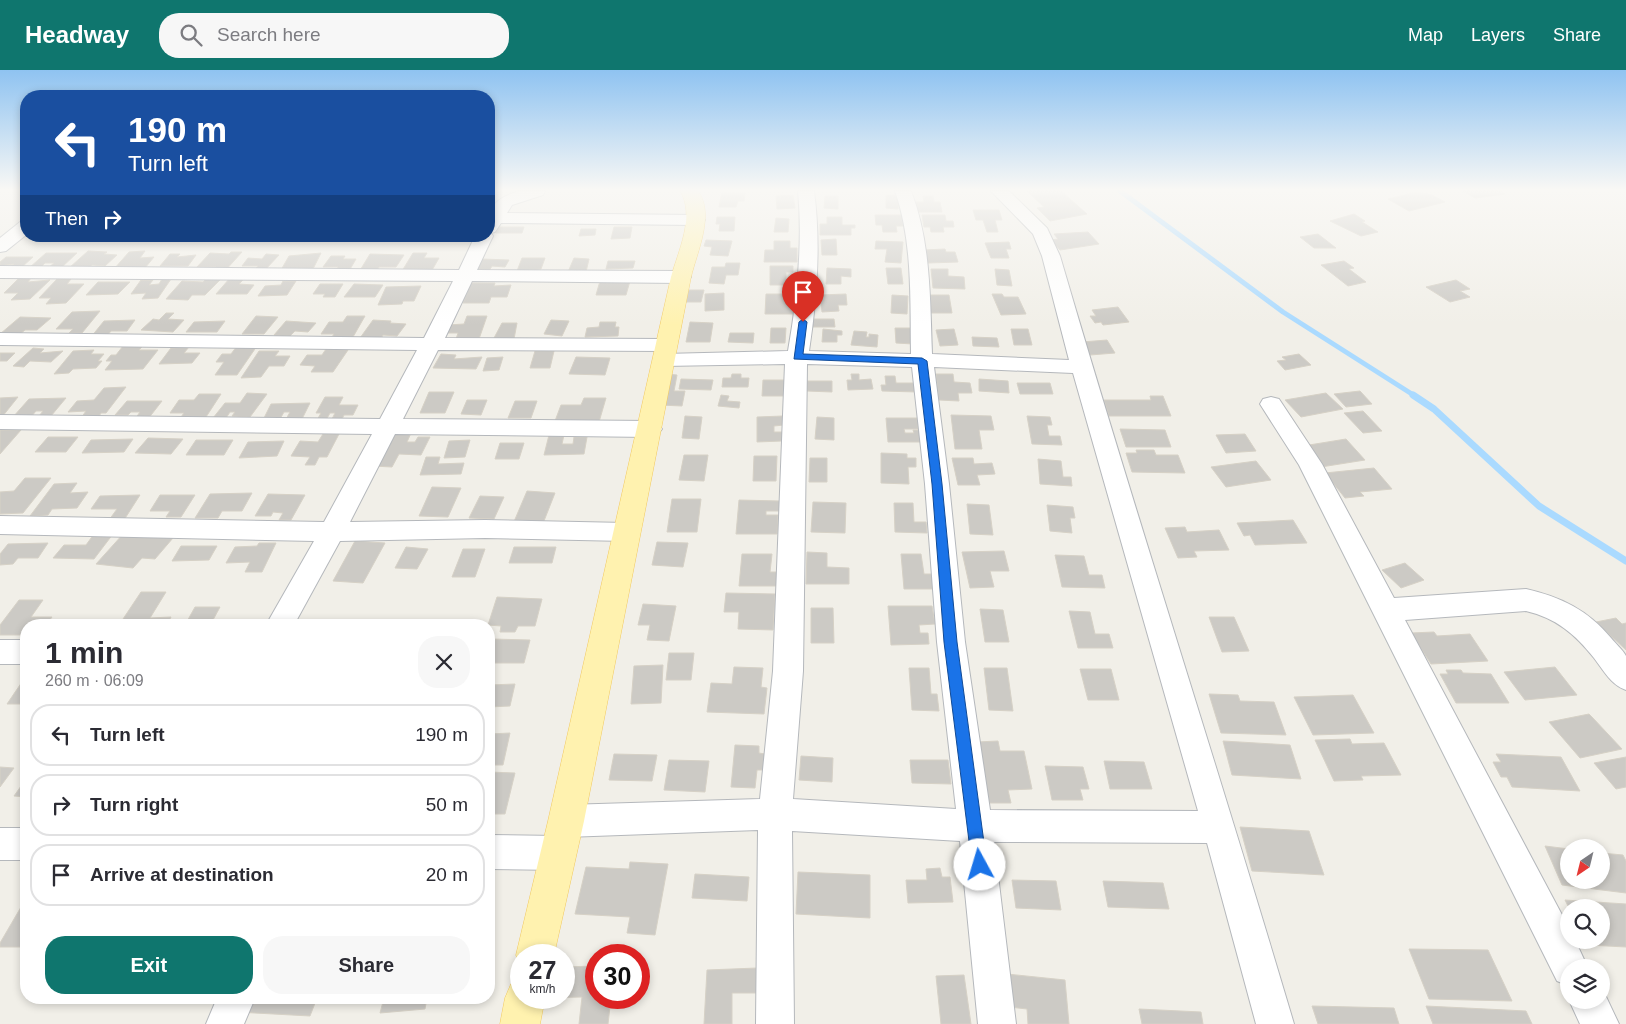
<!DOCTYPE html>
<html lang="en">
<head>
<meta charset="utf-8">
<style>
	body { margin:0; font-family:Arial,sans-serif; background:#f7f7f7; color:#2b2b33; height:100vh; display:flex; flex-direction:column; font-size:19px; white-space:nowrap }
	* { box-sizing:border-box; margin:0 }
	p { font-size:16px; color:#7c7c81 }
	.icon { flex:none; width:28px; height:28px; fill:none; stroke:currentColor; stroke-width:2; stroke-linecap:round; stroke-linejoin:round }
	.map { position:relative; flex:1; overflow:hidden }
	.sheet { position:absolute; left:20px; top:549px; width:475px; height:385px; display:flex; flex-direction:column; background:#fff; border-radius:20px; box-shadow:0 2px 8px #0003 }
	.sheet>* { flex:none }
	.hud { position:absolute; left:20px; top:20px; width:475px; height:152px; border-radius:20px; box-shadow:0 2px 8px #0003; background:#1a4fa0; color:#fff; overflow:hidden }
	.needle { width:32px; rotate:215deg }
	.tools { position:absolute; left:1560px; top:769px; display:grid; gap:10px }
	.tools a { display:grid; place-items:center; width:50px; height:50px; border-radius:50%; background:#fff; box-shadow:0 2px 8px #0003; font-size:25px }
	.speed { position:absolute; left:510px; top:874px; display:flex; gap:10px; font-size:25px; font-weight:700; text-align:center }
	.speed>* { display:grid; place-content:center; width:65px; height:65px; border-radius:50%; background:#fff; box-shadow:0 2px 8px #0003; line-height:1 }
	.speed small { font-size:12px; font-weight:400 }
	.speed .limit { border:8px solid #d22; background:#fff; color:#111 }
	.pin { position:absolute; display:grid; place-items:center; width:42px; height:42px; color:#fff; margin:-51px -21px; border-radius:50% 50% 50% 0; rotate:-45deg; box-shadow:0 0 5px #0007 }
	.pin .icon { rotate:45deg }
	.me { position:absolute; width:55px; margin:-28px; rotate:354deg; stroke-linejoin:round; filter:drop-shadow(0 0 4px #0008) }
	.turn { display:flex; align-items:center; gap:18px; height:105px; padding:0 25px; font-size:22px }
	.turn .icon { width:65px; height:65px; stroke-width:2.5 }
	.turn b { display:block; font-size:35px; line-height:42px }
	.then { display:flex; align-items:center; height:48px; padding:0 25px; background:#0003; gap:10px; font-size:19px }
	.round { display:grid; place-items:center; flex:none; width:52px; height:52px; border-radius:20px; background:#f7f7f7 }
	.headline { display:flex; align-items:center; justify-content:space-between; height:85px; padding:0 25px }
	h1 { font-size:30px; font-weight:700; line-height:38px }
	.primary-button { display:flex; gap:10px; margin-top:auto; padding:10px 25px }
	.primary-button a { flex:1; height:58px; border-radius:20px; background:#0f766e; color:#fff; font-size:20px; font-weight:700; line-height:58px; text-align:center }
	.primary-button a+a { background:#f7f7f7; color:#2b2b33 }
	ul { padding:0; list-style:none }
	li { display:flex; align-items:center; gap:15px; height:62px; margin:0 10px 8px; padding:0 15px; border:2px solid #e1e1e2; border-radius:20px }
	li div { flex:1 }
	li b { display:block; font-size:19px }
	li em { font-style:normal }
	header { display:flex; align-items:center; gap:30px; box-sizing:border-box; height:70px; padding:0 25px; background:#0f766e; color:#fff }
	header strong { font-size:24px }
	nav { display:flex; gap:28px; margin-inline-start:auto; font-size:18px }
	.search { width:350px; height:45px; background:#f7f7f7; display:flex; align-items:center; gap:12px; box-sizing:border-box; padding:0 18px; border-radius:20px; color:#7c7c81; font-size:19px }
	.map>svg:first-child { display:block }
</style>
</head>
<body>
<header>
<strong>Headway</strong>
<div class="search"><svg class="icon" aria-label="search" viewBox="0 0 24 24"><circle cx="10" cy="10" r="6"/><path d="M15 15l6 6"/></svg>Search here</div>
<nav><a>Map</a><a>Layers</a><a>Share</a></nav>
</header>
<div class="map">
<svg width="1626" height="954" viewBox="0 0 1626 954">
	<rect width="100%" height="100%" fill="#f1efe8"/>
	<g fill="none" stroke-linecap="round" stroke-linejoin="round">
		<!-- stream-far1 -->
		<path stroke="#aadaff" stroke-width="5" d="M1120 121 1283 242 1415 326"/>
		<!-- stream -->
		<path stroke="#aadaff" stroke-width="7" d="M1413 325 1434 339 1539 436 1626 491"/>
	</g>
	<!-- building -->
	<path fill="#cccac5" stroke="#d6d1c6" d="M1027 121H1061L1087 144 1050 151 1037 138 1044 137Z
		M1463 121H1500L1505 124 1475 128Z
		M722 122 745 123 744 131H738L736 137H719Z
		M1417 122 1432 125 1445 132 1409 141 1388 129Z
		M793 125 795 138 777 139 776 126Z
		M886 125H899L898 139 886 138Z
		M825 126H838V139L824 138Z
		M923 126H933L934 132H940L942 142H917L916 132H924Z
		M973 140H999L1002 150H995L998 162H987L983 150H976Z
		M1354 144 1365 151 1362 152 1378 162 1361 166 1330 151Z
		M875 145H902L903 156H896L897 162H883L882 155H876Z
		M922 145H945L946 151H953L954 157H943L944 162H931L930 157H924Z
		M717 147H735L734 161H719L720 154H716Z
		M827 147H842V155H855V158H851V165H820V154H827Z
		M776 148 789 149 788 162H774Z
		M499 157H524L522 163H496Z
		M614 157H632L630 168 611 169Z
		M581 159H596L595 165 579 166Z
		M1088 162 1099 174 1060 180 1051 170 1058 169 1054 164Z
		M1318 164 1336 178H1314L1300 167Z
		M836 169 837 185H822L821 170Z
		M706 170 732 171 728 186 710 185 712 177 704 176Z
		M774 171H790V178H797V192H764L765 180H774Z
		M876 171 903 172 901 193 885 192 887 179H875Z
		M1009 172 1011 179H1006L1009 188H991L985 173Z
		M945 179 946 182H955L958 192 928 193 924 180Z
		M88 181 107 182 104 184 117 185 105 196 92 195 89 199 69 198Z
		M145 181 140 188 154 187 145 198 114 199 129 182Z
		M231 182H242L224 202 213 201 216 197H197L210 183 229 184Z
		M46 183H77L61 198H48L54 193H45L40 198H29Z
		M321 183 312 201 281 200 289 186Z
		M413 183H427L424 188H439L431 202 402 201Z
		M170 184H180L177 187 196 185 188 196H160Z
		M266 184 279 185 265 200H254L258 196H242L248 188 262 189Z
		M370 184 404 185 396 197H379L376 202H359Z
		M331 186H345L343 189H356L349 201H336L338 197H323Z
		M6 187H33L22 197H10L14 194 0 196V192Z
		M522 188H545L541 199 517 201Z
		M574 188 589 189 586 202H568Z
		M482 189 509 190 505 197 492 196 489 201H475Z
		M608 191H635L633 198 606 199Z
		M1344 191 1354 198 1349 199 1366 212 1348 216 1321 195Z
		M726 193H740L738 205H726L724 214 709 213 712 197H725Z
		M770 196H793V202H786V209H792V215H770Z
		M827 198 851 199V207L841 206V214H826Z
		M886 198H901L903 214H888Z
		M931 199H948V206L964 207 965 219 933 218Z
		M995 199 1009 200 1012 216 997 215Z
		M19 208H31L28 212 50 210 30 229 11 230 18 223H4Z
		M230 208H245L239 214 254 215 247 224H216Z
		M57 209H71L67 214H84L66 233 46 234 51 228H39Z
		M162 209H171L158 228 142 229 146 223 131 224 141 210H153L149 215 159 214Z
		M206 209H221L205 225H192L188 230 166 229 182 211 203 212Z
		M1456 210 1470 219 1460 221 1470 227 1450 232 1426 217Z
		M283 211H296L287 225 258 226 265 216 281 215Z
		M600 211H630L626 225H596Z
		M98 212H130L118 224 86 225Z
		M471 213H495L494 216 511 215 507 227H491L489 233H463Z
		M320 214H343L335 227H323L325 224H313Z
		M354 214 383 215 375 227H344Z
		M421 216 414 231H403L402 234 378 235 386 217Z
		M686 220H704L701 232H683Z
		M724 223V240L705 241V224Z
		M766 224H787V233H796V244H765Z
		M846 224 847 235H838L839 241 822 242 820 225Z
		M992 224H1002L1004 227H1018L1026 244 1001 245Z
		M892 225 908 226 907 244 891 243Z
		M928 225H949L952 243H930Z
		M1118 237 1129 252 1103 255 1101 252 1095 253 1090 246H1096L1092 240Z
		M100 241 82 263H69L73 259H56L72 242Z
		M166 243H174L168 249 184 250 173 262 141 260 153 249 159 250Z
		M256 246 278 247 264 264H242Z
		M347 246H365L353 267H332L334 264H321L329 252H343Z
		M467 246H487L479 269H456L458 263H445L448 255 464 254Z
		M20 247 51 248 37 260H25L19 265 0 264Z
		M811 249H834L835 257H811Z
		M135 250 127 261H111L107 266 91 267 104 251Z
		M373 250 391 251 390 253 406 254 397 266 383 265 380 270 360 268Z
		M551 250 569 251 562 266 544 264Z
		M225 251 217 262H186L194 252Z
		M286 251 316 253 308 262 295 261 290 266 274 265Z
		M600 252H616L615 257H619L618 266 585 267 587 258 599 257Z
		M690 252 713 253 710 272H686Z
		M502 253H517L514 269 494 268Z
		M771 258H786L785 273H770Z
		M895 258H911L913 274 896 273Z
		M823 259 842 261V265H837V272H822Z
		M954 259 958 275 940 276 936 260Z
		M1011 259H1028L1032 275H1014Z
		M854 261 867 262 866 267H869V264L878 265 877 277 851 275Z
		M730 263H754L753 273 728 272Z
		M972 267 997 268 999 277 973 276Z
		M1107 270 1115 283 1090 285 1082 272Z
		M123 276H143L139 280H158L143 299 105 300 112 291H106L111 285H116Z
		M237 276H257L237 305H215L224 292H216L222 284H231Z
		M189 277 184 283H200L192 293 159 294 171 278Z
		M33 278 44 279 40 283 63 281 51 292 30 291 24 297 13 296Z
		M326 279 348 280 333 302H311L315 296 300 295 307 285H322Z
		M94 280 91 284H104L98 291H102L96 298 73 299 69 303 54 304 73 281Z
		M259 281H279L275 286H290L284 296H269L261 307 241 308Z
		M535 281H554L550 298H530Z
		M0 283H15L7 291H0Z
		M441 284 456 285 454 289 482 287 476 299 433 298Z
		M1299 284 1311 295 1285 300 1277 291 1286 290 1282 287Z
		M503 287 499 300 483 301 487 288Z
		M576 287 610 288 605 305 569 304Z
		M667 304 677 305 674 321H685L682 336 660 335Z
		M732 304H741V308H749L748 317H722L723 308H731Z
		M851 304H859V310L871 309 873 319 848 320 847 310H852Z
		M936 304H953L954 312 970 313 972 323H958L959 331 939 330Z
		M885 306H895L896 313H916L917 322 882 321 881 315H886Z
		M681 309 713 310 711 320 679 319Z
		M979 309 1008 311 1009 323 979 321Z
		M763 310H789V326H762Z
		M807 311H832V322L807 321Z
		M1017 313H1050L1053 324H1020Z
		M126 317 106 343H101L98 348H81L86 341 68 342 77 331 94 330 104 318Z
		M1360 321 1372 334 1346 337 1334 324Z
		M429 322H454L445 343H420Z
		M247 323 267 324 250 347 232 346 235 342H230L226 348H213L225 333H240Z
		M1326 323 1343 339 1301 347 1285 330Z
		M199 324H221L206 347H181L184 343H170L179 330H194Z
		M721 325 729 326 727 331 740 332 739 338 718 336Z
		M1150 326H1163L1171 346H1109L1104 330H1151Z
		M18 327 2 347H0V328Z
		M325 327H343L339 335H358L353 345H344L340 353H330L335 343H330L325 352H316L321 343H316Z
		M66 328 51 346H39L43 341H36L31 347H13L29 329Z
		M584 328H606L599 352 555 351 561 335H581Z
		M467 330H487L481 345 461 344Z
		M127 331H162L148 349H135L140 342H131L128 345H115Z
		M515 331H537L531 348H508Z
		M310 333 301 351H285L290 342H284L280 349 263 350 271 334Z
		M1363 341 1382 361 1363 363 1344 343Z
		M951 345 991 346 994 360H979L982 379H955Z
		M685 346 702 347 699 369 682 368Z
		M783 346 784 355 774 356V362H782V371L757 372V347Z
		M1027 346 1050 347 1052 355H1047L1049 366H1060L1062 375 1032 374Z
		M817 347 834 348V370L815 369Z
		M886 348H917L918 359H904L905 363H914L913 360H924L926 372H888Z
		M1120 359 1165 360 1171 377H1126Z
		M0 360H21L0 384Z
		M391 363H411L407 372H415L418 367H430L421 385 399 384 392 397 373 396Z
		M323 364H339L327 387H319L315 395H305L310 387 291 386 300 371 318 372Z
		M1245 364 1256 381 1226 383 1216 365Z
		M549 365H564L562 374H573L574 367H587L584 384 544 385Z
		M48 367H78L66 382H35Z
		M148 368 183 369 171 384 135 383Z
		M133 369 124 382 82 383 91 370Z
		M1346 369 1365 390 1321 397 1303 376Z
		M196 370H233L224 385H186Z
		M470 370 465 387 444 388 449 371Z
		M284 371 277 386 239 388 248 372Z
		M500 373H524L519 389H495Z
		M1136 380H1154L1156 385H1178L1185 403 1132 402 1126 383H1137Z
		M881 383 907 384V388H916V397H908L909 414 881 413Z
		M684 385H708L704 411 679 410Z
		M754 386H777L776 411H753Z
		M426 387H440L438 394 464 393 461 404 420 405Z
		M810 388H827V412H809Z
		M952 388H973L974 394 992 393 995 404 977 405 980 415H958Z
		M1038 389 1061 391 1063 407H1071L1072 416 1040 414Z
		M1256 391 1271 410 1226 417 1211 397Z
		M1374 398 1392 419 1360 422 1364 426 1345 428 1325 403Z
		M25 408H51L23 443 0 444V422L14 421Z
		M77 413 70 423 88 422 77 438 52 439 48 445 30 446 54 414Z
		M432 417 461 418 448 447 419 446Z
		M527 421 555 423 542 456 513 454Z
		M252 423 242 441H222L218 448H195L210 424Z
		M268 424 305 425 291 450H279L283 443 273 442 271 446H255Z
		M140 425 124 450H109L117 439H91L100 426Z
		M160 425H195L181 447H166L170 441H150Z
		M480 426 504 427 494 449 469 448Z
		M672 429H701L697 462H667Z
		M739 430 780 431V441H766V445H778L777 464H736Z
		M813 432 846 433 845 463 811 462Z
		M894 433H913L914 452H926L927 463 895 462Z
		M967 434 989 435 993 465 970 464Z
		M1047 435 1073 437 1075 448H1070L1072 463 1050 461Z
		M1293 450 1307 473 1255 475 1250 465 1244 466 1237 453Z
		M1185 457 1187 462 1219 460 1229 480 1194 481 1197 487 1178 488 1165 458Z
		M124 463 173 468 155 489 142 488 133 498 96 494Z
		M94 464H113L94 489 53 488 64 475H86Z
		M355 471 385 473 363 513 333 511Z
		M657 472 688 473 683 497 652 495Z
		M48 473 38 488H18L13 494 0 495V484L8 474Z
		M259 473H276L262 502H245L250 492 226 493 235 477 257 476Z
		M181 476H217L209 490 172 491Z
		M406 477 428 479 417 499 395 498Z
		M514 477H556L552 493H509Z
		M463 479H485L475 507H452Z
		M1004 481 1009 501H990L994 517 970 518 962 482Z
		M807 482 827 483V497L849 498V514H806Z
		M742 484H772L770 502H785V516H739Z
		M901 484H921L924 504H933L934 519H904Z
		M1055 485 1084 486 1089 505H1102L1105 518 1062 517Z
		M1405 493 1424 510 1401 518 1382 500Z
		M141 522H166L150 548 171 547 167 555H119Z
		M726 523 775 524 773 560 738 559 739 542H724Z
		M497 527 542 529 535 556H518L515 562H500L501 556 488 555Z
		M19 530H43L31 547H52L46 555H26V565H0V555Z
		M643 534 676 536 669 571 647 570 650 555H638Z
		M888 536H932L935 554 919 555 920 563H928L929 574 891 575Z
		M195 537H220L213 550H235L233 555H185Z
		M811 538H833L834 573H811Z
		M980 539 1003 540 1009 572H985Z
		M1069 541 1090 542 1095 564H1109L1113 578H1078Z
		M1209 547H1234L1249 581 1222 582Z
		M1616 548 1622 554 1626 553V580L1596 552Z
		M1434 562 1437 566 1470 564 1488 591 1431 594 1411 563Z
		M492 569 530 570 524 593H489V580Z
		M669 583H694L691 610H666Z
		M663 595 661 633 631 634 634 596Z
		M734 597 763 598 761 617 767 618 764 644 707 642 711 613 732 614Z
		M1555 597 1577 625 1525 630 1504 602Z
		M909 598H929L931 624H937L939 641 912 640Z
		M984 598H1007L1013 641 989 640Z
		M1080 599H1111L1119 630H1088Z
		M1446 600H1461L1463 603 1491 604 1509 633H1456L1440 604H1448Z
		M26 606V634H7Z
		M515 614 510 636 489 637V615Z
		M1209 624 1238 625 1240 631 1274 632 1286 665 1221 663Z
		M1353 625 1374 663 1313 665 1294 627Z
		M1589 644 1592 647 1622 679 1580 688 1549 652Z
		M510 663 503 695H489V664Z
		M1350 669 1352 674 1384 673 1401 705 1361 706 1363 710 1334 711 1315 670Z
		M998 671 1000 681H1024L1032 719 1008 720 1011 733H989L977 672Z
		M1223 671 1290 675 1301 709 1232 705Z
		M735 675 759 676V683L765 684 764 700H757L755 718 731 717Z
		M614 684 657 685 652 711 609 710Z
		M1496 684 1561 687 1580 721 1512 717 1507 707H1501L1493 692H1501Z
		M801 686 833 688 832 712 799 710Z
		M1626 687V717L1616 719 1594 693Z
		M669 690 709 691 705 722 664 720Z
		M910 690H948L951 714 912 713Z
		M1104 691 1144 692 1152 719H1110Z
		M1045 696 1083 697 1089 719H1080L1083 730H1052Z
		M0 697 14 698 0 717Z
		M489 702 515 703 505 744H489Z
		M26 709V727L14 726Z
		M1240 757 1309 761 1324 805 1252 801Z
		M1545 776 1569 779V810H1601V783L1623 785 1626 791V823L1562 815Z
		M630 792 668 794 655 865 627 863 630 847 575 844 586 797 629 799Z
		M940 798 942 807H950L953 832 908 833 906 810H927L926 799Z
		M798 802 870 805V848L796 844Z
		M695 804 749 807 747 831 692 828Z
		M1012 810 1056 811 1061 840 1016 838Z
		M1103 811 1163 813 1169 839 1108 837Z
		M1565 830 1626 834V877L1588 875 1585 870H1601V838H1569Z
		M21 837H26V877H0V873Z
		M1409 879 1488 880 1512 931 1429 929Z
		M596 896V928H611L608 954H579L582 927 536 928H564V897Z
		M757 898V923H732V954H704L707 900Z
		M1007 904 1065 910 1069 954H1028L1027 939 1009 937Z
		M964 905 971 954H941L936 906Z
		M243 928H317L310 946 237 942Z
		M384 928H427L425 939 380 943Z
		M1312 936 1394 938 1399 954H1318Z
		M1426 936 1526 941 1532 954H1433Z
		M1139 939 1201 942 1203 954H1142Z"/>
	<g fill="none" stroke-linecap="round" stroke-linejoin="round">
		<!-- minor casing -->
		<g stroke="#b5b8bc" stroke-width="2">
			<path id="minor" d="M519 121H545L543 125 512 135 507 143 696 145 702 146 705 150 702 154 696 155 501 153 495 162 491 163 493 166 477 200 681 201 688 203 691 207 688 211 681 213 472 211 445 268 666 269 673 271 676 275 673 279 666 281 438 280 403 349 650 351 658 354 662 359 658 364 650 367 395 364 350 452 485 450 626 453 635 455 639 462 635 469 626 471 485 468 340 471 294 555H266L314 471 0 464V446L324 452 372 364 0 359V345L380 349 417 280 0 275V263L424 268 453 211 0 208V196L459 200 475 166H489C489 137 491 130 519 121Z
				M798 121H814C821 173 817 229 809 281L911 284C910 230 913 172 895 121H911C931 172 930 230 932 284L1069 290 1042 186 1033 164 991 121H1009L1047 158 1060 186C1135 443 1218 697 1294 954H1256L1207 773 994 772 1016 954H978L960 771 792 761 794 954H756L758 760 566 767 554 762 549 751 554 740 566 735 760 729 773 601 785 294 664 296 656 295 653 290 656 285 664 284 788 281C797 230 803 173 798 121ZM807 294 912 297 925 414 937 572 956 739 793 729 803 601ZM934 297 1073 303 1198 741 990 740 965 572 949 414Z
				M26 151V165L6 181 0 182V168L20 152Z
				M1271 327 1279 329 1322 394 1394 528 1526 519C1561 527 1588 540 1611 568 1615 573 1623 580 1626 586 1626 595 1626 611 1626 620 1611 615 1604 601 1594 588 1575 564 1556 548 1526 541L1405 550 1569 858V870H1575L1588 898H1569V916L1557 911 1299 395 1260 334 1263 329Z
				M0 570H26V594H0Z
				M0 758H26V790H0Z
				M489 765 557 766 569 771 574 783 569 795 557 800 489 799Z
				M1601 916 1619 954H1580L1569 930H1601Z
				M217 928H255L244 954H206Z"/>
		</g>
		<!-- major casing -->
		<g stroke="#f2c960" stroke-width="1">
			<path id="major" d="M680 121H698C715 144 697 182 691 207L584 751 554 885H521V899L516 885 548 751 671 207C678 182 696 145 680 121Z
				M521 910V928H545L540 954H500L505 928 511 914Z"/>
		</g>
		<!-- minor -->
		<use href="#minor" fill="#fff" fill-rule="evenodd"/>
		<!-- major -->
		<use href="#major" fill="#fff2af" fill-rule="evenodd"/>
	</g>
	<!-- sky -->
	<linearGradient id="sky" x2="0" y2="1"><stop stop-color="#8fc3f1"/><stop offset="0.47" stop-color="#f9f8f5"/><stop offset="1" stop-color="#f9f8f5" stop-opacity="0"/></linearGradient>
	<rect width="1626" height="255" fill="url(#sky)"/>
	<!-- route -->
	<path fill="#1a73e8" stroke="#114b97" d="M803 249 807 252 803 284 922 288 927 291 942 414 957 572 987 795 985 800 980 803 974 800 972 795 944 572 932 414 918 294 794 289 799 252Z"/>
</svg>
<div class="tools">
<a><svg class="needle" viewBox="-14 -14 28 28"><path d="M0-13l5 13h-10z" fill="#e53935"/><path d="M0 13l5-13h-10z" fill="#7c7c81"/></svg></a>
<a><svg class="icon" aria-label="search" viewBox="0 0 24 24"><circle cx="10" cy="10" r="6"/><path d="M15 15l6 6"/></svg></a>
<a><svg class="icon" aria-label="layers" viewBox="0 0 24 24"><path d="M12 4l9 5-9 5-9-5zM3 14l9 5 9-5"/></svg></a>
</div>
<div class="speed"><div>27<small>km/h</small></div><div class="limit">30</div></div>
<div class="pin" style="left:803px;top:252px;background:#d93025"><svg class="icon" aria-label="arrive" viewBox="0 0 24 24"><path d="M6 21V4h12l-3 4 3 4H6"/></svg></div>
<svg class="me" style="left:980px;top:795px" viewBox="-20 -20 40 40"><circle r="19" fill="#fff"/><path d="M0-13L10 11 0 6-10 11z" fill="#1a73e8"/></svg>
<div class="hud">
<div class="turn"><svg class="icon" aria-label="left" viewBox="0 0 24 24"><path d="M17 20v-9H6M10 6l-5 5 5 5"/></svg><div><b>190 m</b>Turn left</div></div>
<div class="then">Then<svg class="icon" aria-label="right" viewBox="0 0 24 24"><path d="M7 20v-9h11M14 6l5 5-5 5"/></svg></div>
</div>
<section class="sheet">
<div class="headline"><div><h1>1 min</h1><p>260 m · 06:09</p></div><a class="round"><svg class="icon" aria-label="close" viewBox="0 0 24 24"><path d="M6 6l12 12M18 6L6 18"/></svg></a></div>
<ul>
<li><svg class="icon" aria-label="left" viewBox="0 0 24 24"><path d="M17 20v-9H6M10 6l-5 5 5 5"/></svg><div><b>Turn left</b></div><em>190 m</em></li>
<li><svg class="icon" aria-label="right" viewBox="0 0 24 24"><path d="M7 20v-9h11M14 6l5 5-5 5"/></svg><div><b>Turn right</b></div><em>50 m</em></li>
<li><svg class="icon" aria-label="arrive" viewBox="0 0 24 24"><path d="M6 21V4h12l-3 4 3 4H6"/></svg><div><b>Arrive at destination</b></div><em>20 m</em></li>
</ul>
<div class="primary-button"><a>Exit</a><a>Share</a></div>
</section>
</div>
</body>
</html>
